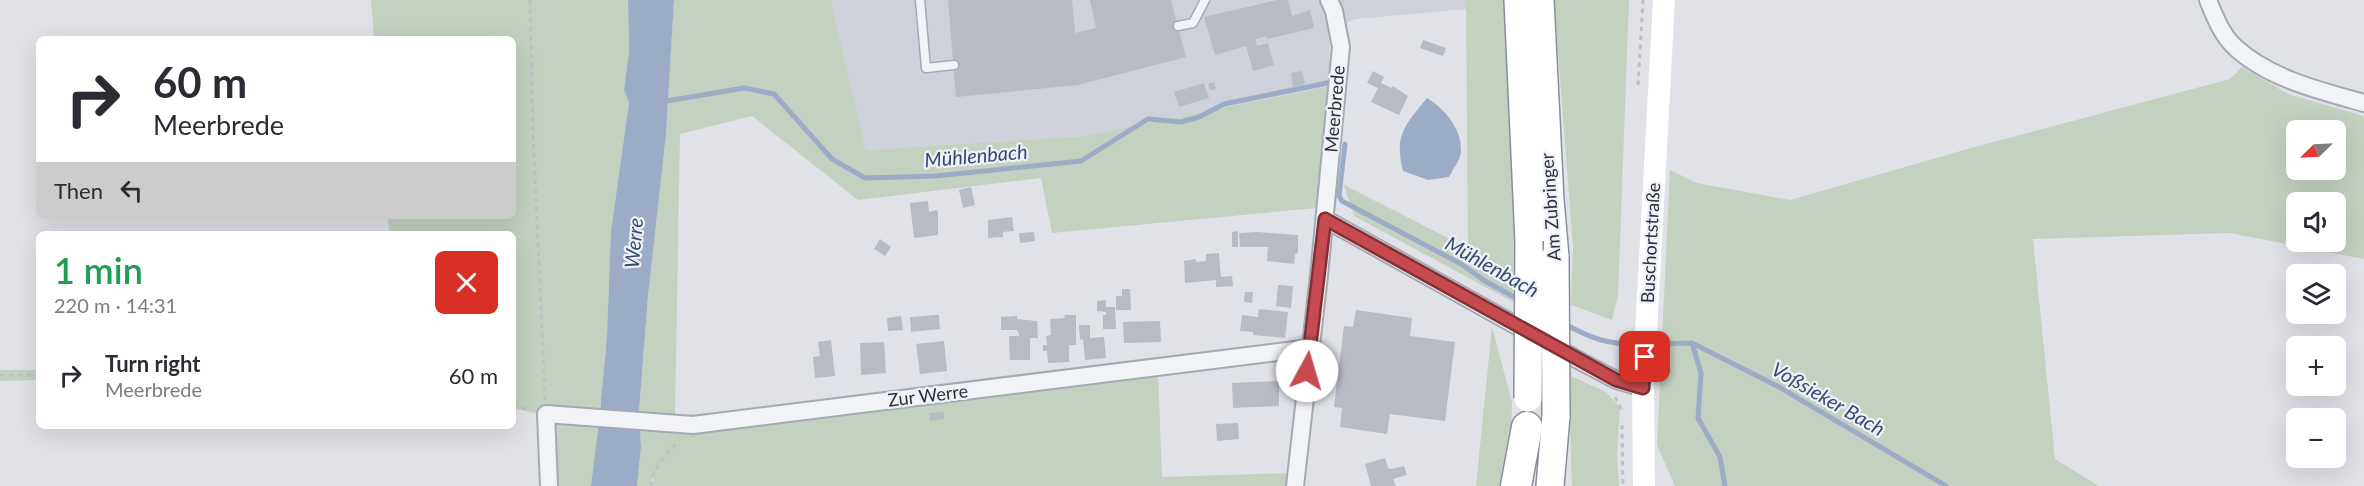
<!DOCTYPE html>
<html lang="en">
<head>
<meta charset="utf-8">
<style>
	body { margin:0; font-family:Lato,sans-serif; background:#f2f2f3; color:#2b2b33; height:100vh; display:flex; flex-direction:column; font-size:22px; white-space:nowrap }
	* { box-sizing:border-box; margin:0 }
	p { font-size:20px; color:#7c7c81 }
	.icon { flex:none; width:33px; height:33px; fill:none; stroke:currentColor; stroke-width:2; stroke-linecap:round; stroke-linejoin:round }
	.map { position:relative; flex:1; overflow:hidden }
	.side { position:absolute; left:36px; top:231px; width:480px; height:198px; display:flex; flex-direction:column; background:#fff; border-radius:9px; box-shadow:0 6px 24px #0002 }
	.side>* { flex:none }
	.hud { position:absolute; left:36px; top:36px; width:480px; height:183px; border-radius:9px; box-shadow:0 6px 24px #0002; background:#fff; color:#2b2b33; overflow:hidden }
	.needle { width:39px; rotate:246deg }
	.tools { position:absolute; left:2286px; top:120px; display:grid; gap:12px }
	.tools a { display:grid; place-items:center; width:60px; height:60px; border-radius:9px; background:#fff; box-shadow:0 6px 24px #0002; font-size:30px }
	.pin { position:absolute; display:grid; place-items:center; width:51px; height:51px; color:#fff; margin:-26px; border-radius:12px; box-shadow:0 3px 9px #0006 }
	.me { position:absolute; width:66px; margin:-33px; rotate:6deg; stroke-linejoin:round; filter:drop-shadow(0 0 4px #0008) }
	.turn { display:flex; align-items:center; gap:21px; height:126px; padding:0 18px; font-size:27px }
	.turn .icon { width:78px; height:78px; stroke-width:2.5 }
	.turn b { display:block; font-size:42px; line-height:51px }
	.then { display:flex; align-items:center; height:57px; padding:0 18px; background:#0003; gap:12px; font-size:22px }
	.round { display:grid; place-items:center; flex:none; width:63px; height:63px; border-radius:9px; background:#f2f2f3 }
	.overview { display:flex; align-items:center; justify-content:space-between; height:102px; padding:0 18px }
	h1 { font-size:36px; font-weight:600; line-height:45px; color:#1e9e55 }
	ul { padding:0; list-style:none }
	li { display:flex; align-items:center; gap:18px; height:84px; padding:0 18px }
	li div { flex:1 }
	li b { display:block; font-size:22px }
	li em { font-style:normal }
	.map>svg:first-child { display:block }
</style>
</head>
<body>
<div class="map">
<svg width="2364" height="486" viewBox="0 0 2364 486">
	<rect width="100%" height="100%" fill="#e0e2e8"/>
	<!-- built -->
	<path fill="#ced1da" d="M831 0H1466L1467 9 1355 19 1329 30 1330 86 1084 136 866 150Z"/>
	<!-- green -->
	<path fill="#c4d1c1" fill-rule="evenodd" d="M371 0H628L629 51 624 90 629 103 611 231 607 336 600 412 591 486H539V414L513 408V234H389L388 216H513V39H374Z
		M674 0H831L866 150 1084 136 1330 86 1316 208 1052 233 1041 178 858 200 752 116 680 134 675 416 1158 371 1162 477 1290 473 1288 486H653V474L651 486H637L641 447 639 411 648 296 666 134Z
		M1466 0H1506L1510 41V125L1514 232 1513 302 1354 216 1344 185 1468 248Z
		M1554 0H1629L1618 296 1612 320 1571 305 1573 247Z
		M2242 67 2288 94 2364 116V259L2229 233 2033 239 2055 459 2099 486H1675L1657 445 1670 170 1697 183 1790 200 1971 148 2230 79ZM2296 130H2336V170H2296ZM2296 202H2336V242H2296Z
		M1492 327 1512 402 1511 440 1504 486H1476Z
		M0 370H39V380L0 381Z
		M1571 376 1606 392 1620 407 1617 455 1619 486H1572L1570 425Z"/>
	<!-- water -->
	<path fill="#9cacc6" d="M628 0H674L666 134 648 296 639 411 641 447 637 486H591L600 412 607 336 611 231 629 103 624 90 629 51Z
		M1427 98C1445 109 1462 129 1461 151 1461 159 1453 169 1449 177L1428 180 1403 171C1394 135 1405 125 1427 98Z"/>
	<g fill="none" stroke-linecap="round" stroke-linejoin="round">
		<!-- stream -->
		<path stroke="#9cacc6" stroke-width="5" d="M661 102 744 88 774 94 832 159 865 178 936 176 1081 161 1148 119 1181 122 1199 117 1224 104 1327 83
			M1345 144 1339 196 1342 201 1461 264 1485 281 1520 300
			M1563 323C1590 338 1608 345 1639 344
			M1692 343 1701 373 1698 418 1720 457 1725 486
			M1651 344 1692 343 1779 387 1946 486"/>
	</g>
	<!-- building -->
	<path fill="#b7bbc4" d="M948 0H1072L1075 33 1096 28 1090 0H1171L1186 57 1078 85 956 97Z
		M1277 0H1288L1292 16 1310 10 1314 28 1267 39 1266 36 1255 39 1257 46 1268 43 1274 65 1253 71 1246 46 1215 55 1204 17Z
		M1423 40 1446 48 1443 56 1420 48Z
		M1302 71 1305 84 1293 87 1291 73Z
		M1373 71 1384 77 1381 83 1392 88 1393 86 1408 96 1399 115 1371 102 1378 88 1367 83Z
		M1214 82 1216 89 1210 90 1208 84Z
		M1204 83 1209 98 1179 107 1174 92Z
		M971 187 975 205 963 208 959 190Z
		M928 201 929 212 937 210 938 213V235L914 238 910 203Z
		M1012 217 1014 231 1003 232V237L988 238V220Z
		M1238 231V247H1232V232Z
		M1034 232 1035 241 1020 243 1019 233Z
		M1257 232 1298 235V253L1295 254 1294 264 1267 261 1268 247H1240L1239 233Z
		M880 239 891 247 885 256 874 249Z
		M1219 253 1221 277 1232 276 1233 286 1216 287V280L1185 283 1184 261 1196 259V262L1206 261V254Z
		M1278 285 1293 286 1291 308 1276 306Z
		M1122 289H1130L1131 310H1116V296H1122Z
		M1245 292H1253L1252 303 1244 302Z
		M1106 300V307H1115L1116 329H1103V315H1106V312L1097 311V301Z
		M1259 309 1288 312 1285 338 1253 335V332L1240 331 1242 315 1258 317Z
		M1356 310 1412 318 1410 336 1455 342 1445 421 1390 414 1387 434 1340 427 1342 408 1334 407 1344 326 1353 327Z
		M936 315H939L940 329 911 332 910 317Z
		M1064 315H1076V345H1069V362L1048 363 1047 351H1043V345H1047L1046 336 1051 335 1050 319 1065 318Z
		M901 316 903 330 888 331 887 318Z
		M1017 316V319L1037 321 1038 338H1030V360H1010L1009 336H1019V334L1017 330H1001V317Z
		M1160 321 1161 342 1124 343 1123 322Z
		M1079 325H1090V338L1104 337 1106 358 1085 360 1083 339 1080 340Z
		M831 340 835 376 815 378 813 357 820 356 818 342Z
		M944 341 947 371 920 374 916 344Z
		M884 342 886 373 861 375 860 343Z
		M1279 381V406L1233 408 1232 383Z
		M944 412V419L930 421 929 413Z
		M1238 423 1239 439 1217 441 1216 424Z
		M1385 458 1388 468 1391 469 1404 466 1407 475 1393 479 1396 486H1371L1365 464Z"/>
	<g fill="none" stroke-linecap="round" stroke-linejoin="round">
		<!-- service casing -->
		<g stroke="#a5a9b2" stroke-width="11">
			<path id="service" d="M920 0 926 68 954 65
				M1178 26 1193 23 1205 0"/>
		</g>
		<!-- minor casing -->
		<g stroke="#a5a9b2" stroke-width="20">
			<path id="minor" d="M2208 0C2215 17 2222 36 2236 48 2270 79 2321 91 2364 103
				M1325 219 1578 360 1616 380 1643 388
				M549 486 546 414 693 425 1310 348
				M1295 486 1319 275 1341 47 1334 11 1329 0"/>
		</g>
		<!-- trunk casing -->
		<g stroke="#888e9e" stroke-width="30">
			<path id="trunk" d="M1518 0 1529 241
				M1540 0 1550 200 1555 257
				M1550 486 1556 416"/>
		</g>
		<!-- motorway casing -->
		<g stroke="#888e9e" stroke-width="33">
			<path id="motorway" d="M1516 486 1527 427"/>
		</g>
		<!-- path -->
		<path stroke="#bec0c6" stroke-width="3" stroke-dasharray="4.5 4.5" stroke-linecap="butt" d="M530 0 533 131 545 400
			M1638 85 1643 0
			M0 375H39
			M1615 397 1623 412
			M513 406 530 410
			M1622 425 1623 486
			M651 486C652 468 667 453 679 440"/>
		<!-- service -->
		<use href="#service" stroke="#f2f3f6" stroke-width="8"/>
		<!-- minor -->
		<use href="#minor" stroke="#f2f3f6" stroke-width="16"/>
		<!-- secondary -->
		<path stroke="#fff" stroke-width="22" d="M1644 486 1643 388 1664 0"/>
		<!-- trunk -->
		<use href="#trunk" stroke="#fff" stroke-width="27"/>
		<!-- motorway -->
		<use href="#motorway" stroke="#fff" stroke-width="30"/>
		<!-- trunk-bridge casing -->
		<g stroke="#888e9e" stroke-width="30" stroke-linecap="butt">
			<path id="trunk-bridge" d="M1555 257 1556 416
				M1528 398 1529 241"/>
		</g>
		<!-- trunk-bridge -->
		<use href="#trunk-bridge" stroke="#fff" stroke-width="27"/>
	</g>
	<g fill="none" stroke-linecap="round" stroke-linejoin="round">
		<!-- route casing -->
		<g stroke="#813034" stroke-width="15">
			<path id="route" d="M1307 371 1325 219 1616 380 1643 388 1645 357"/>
		</g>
		<!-- route -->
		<use href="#route" stroke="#c74a50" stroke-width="10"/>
	</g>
	<g text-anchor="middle" stroke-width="4.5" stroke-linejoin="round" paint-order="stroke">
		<!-- street labels -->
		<g font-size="18" fill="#292f3e" stroke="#eff1f6">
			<text transform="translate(1335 109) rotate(-85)" y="6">Meerbrede</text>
			<text transform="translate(1551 207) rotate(-94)" y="6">Am Zubringer</text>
			<text transform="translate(1651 243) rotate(-87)" y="6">Buschortstraße</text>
			<text transform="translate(928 396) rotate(-7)" y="6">Zur Werre</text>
		</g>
		<!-- water labels -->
		<g font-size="20" font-style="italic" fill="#354a70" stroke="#eff1f6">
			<text transform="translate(976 156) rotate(-5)" y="7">Mühlenbach</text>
			<text transform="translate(634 243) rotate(-85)" y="7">Werre</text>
			<text transform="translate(1492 267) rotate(29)" y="7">Mühlenbach</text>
			<text transform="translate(1828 399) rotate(30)" y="7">Voßsieker Bach</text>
		</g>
	</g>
</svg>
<div class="tools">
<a><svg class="needle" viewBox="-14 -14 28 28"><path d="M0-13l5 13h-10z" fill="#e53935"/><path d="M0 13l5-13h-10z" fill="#7c7c81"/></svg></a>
<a><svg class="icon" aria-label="sound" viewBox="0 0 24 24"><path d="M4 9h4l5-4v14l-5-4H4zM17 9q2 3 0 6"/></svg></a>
<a><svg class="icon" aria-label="layers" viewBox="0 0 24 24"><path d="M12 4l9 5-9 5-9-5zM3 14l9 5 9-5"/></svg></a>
<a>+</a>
<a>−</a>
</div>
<div class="pin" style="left:1645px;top:357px;background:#d93025"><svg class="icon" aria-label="arrive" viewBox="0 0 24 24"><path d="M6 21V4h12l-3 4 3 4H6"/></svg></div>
<svg class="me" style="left:1307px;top:371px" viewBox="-20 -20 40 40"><circle r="19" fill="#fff"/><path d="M0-13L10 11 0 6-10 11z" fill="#c74a50"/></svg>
<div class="hud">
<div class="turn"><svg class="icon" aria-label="right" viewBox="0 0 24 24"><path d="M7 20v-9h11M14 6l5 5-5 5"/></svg><div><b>60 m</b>Meerbrede</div></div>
<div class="then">Then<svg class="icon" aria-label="left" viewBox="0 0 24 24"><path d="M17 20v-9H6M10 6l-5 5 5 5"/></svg></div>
</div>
<section class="side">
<div class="overview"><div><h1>1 min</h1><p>220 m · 14:31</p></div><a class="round" style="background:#d93025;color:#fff"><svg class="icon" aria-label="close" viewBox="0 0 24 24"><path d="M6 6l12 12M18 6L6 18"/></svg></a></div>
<ul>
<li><svg class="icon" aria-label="right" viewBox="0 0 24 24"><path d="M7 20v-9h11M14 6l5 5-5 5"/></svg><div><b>Turn right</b><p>Meerbrede</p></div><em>60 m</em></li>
</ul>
</section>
</div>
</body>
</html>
